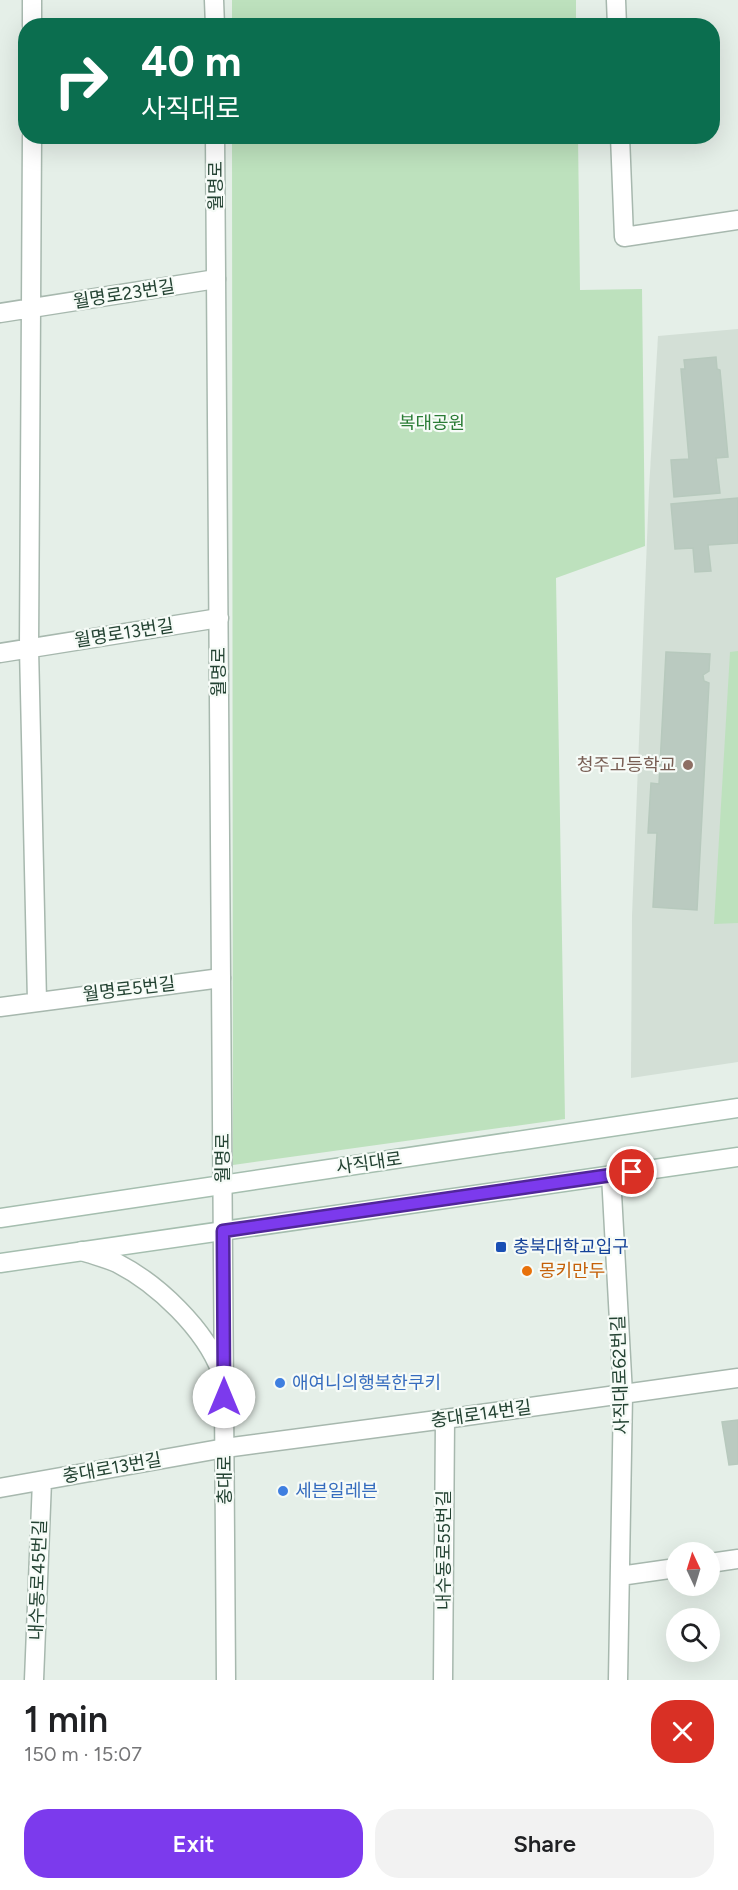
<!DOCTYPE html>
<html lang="en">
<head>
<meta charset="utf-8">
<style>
	body { margin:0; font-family:Figtree,"Noto Sans KR",sans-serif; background:#f2f2f2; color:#202124; height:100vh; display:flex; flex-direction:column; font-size:22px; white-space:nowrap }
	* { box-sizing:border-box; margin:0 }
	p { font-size:20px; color:#757577 }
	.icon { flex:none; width:33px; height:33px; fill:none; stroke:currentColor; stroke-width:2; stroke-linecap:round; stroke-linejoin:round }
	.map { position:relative; height:1680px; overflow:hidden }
	.side { display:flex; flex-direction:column; background:#fff; flex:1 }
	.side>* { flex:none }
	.guide { position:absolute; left:18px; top:18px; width:702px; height:126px; border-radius:24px; box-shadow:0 6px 24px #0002; background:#0b6e4f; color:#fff; overflow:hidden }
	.needle { width:39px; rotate:356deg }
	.tools { position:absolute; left:666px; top:1542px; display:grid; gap:12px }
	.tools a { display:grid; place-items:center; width:54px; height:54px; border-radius:50%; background:#fff; box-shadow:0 6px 24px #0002; font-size:30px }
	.pin { position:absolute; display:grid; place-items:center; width:51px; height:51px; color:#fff; margin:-26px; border:3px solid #fff; border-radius:50%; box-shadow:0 2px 6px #0007 }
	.me { position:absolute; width:66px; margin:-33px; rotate:0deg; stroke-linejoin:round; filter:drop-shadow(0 0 4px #0008) }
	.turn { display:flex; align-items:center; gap:21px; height:126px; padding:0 24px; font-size:27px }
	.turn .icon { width:78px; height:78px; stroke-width:2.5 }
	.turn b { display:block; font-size:42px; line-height:51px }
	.round { display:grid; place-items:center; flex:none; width:63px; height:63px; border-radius:24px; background:#f2f2f2 }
	.overview { display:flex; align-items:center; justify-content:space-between; height:102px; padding:0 24px }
	h1 { font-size:36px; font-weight:600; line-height:45px }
	.action { display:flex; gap:12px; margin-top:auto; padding:12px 24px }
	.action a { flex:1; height:69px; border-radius:24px; background:#7c3aed; color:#fff; font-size:24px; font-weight:600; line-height:69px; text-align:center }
	.action a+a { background:#f2f2f2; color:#202124 }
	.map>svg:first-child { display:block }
</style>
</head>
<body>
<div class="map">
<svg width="738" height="1680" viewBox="0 0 738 1680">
	<rect width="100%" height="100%" fill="#e5efe8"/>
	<!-- built -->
	<path fill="#d3dfd6" d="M738 329V1062L631 1078 632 916 649 489 658 336Z"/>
	<!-- green -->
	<path fill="#bde1bd" d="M232 0H576V25H232Z
		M232 137H578L580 290 642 289 645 546 556 578 565 1119 233 1165Z
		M738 651V923L714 924 730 652Z"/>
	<!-- building -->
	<path fill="#bacac0" stroke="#b7c9bd" stroke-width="1.5" d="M716 357 717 369 720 370 728 457 716 458 720 493 674 497 671 460 689 459 681 369H685L684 360Z
		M738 498V543L708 545 711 571 695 572 693 548 675 549 671 504Z
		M666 652 710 654 709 671 703 675 704 681 709 683 697 910 653 907 657 833H648L651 783 659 784Z
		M738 1420V1464L729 1465 722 1422Z"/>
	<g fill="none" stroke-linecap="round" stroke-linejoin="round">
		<!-- minor casing -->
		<g stroke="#a7b8ae" stroke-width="21">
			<path id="minor" d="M616 0 617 26
				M32 26V0
				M32 136 29 648 37 1001
				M620 136 624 237 738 220
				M0 313 216 279
				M0 653 219 618
				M0 1007 221 978
				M611 1175 623 1394 618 1680
				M0 1488 225 1448 445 1419 738 1378
				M710 1563 738 1559
				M620 1576 676 1568
				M34 1680 42 1481
				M443 1680 445 1419"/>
		</g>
		<!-- tertiary casing -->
		<g stroke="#a7b8ae" stroke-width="21">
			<path id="tertiary" d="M214 0 215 26
				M215 136 226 1680
				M82 1251C93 1255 106 1258 117 1263 158 1284 205 1329 221 1372"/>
		</g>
		<!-- secondary casing -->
		<g stroke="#a5beaf" stroke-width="21">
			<path id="secondary" d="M0 1218 738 1108
				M0 1263 738 1157"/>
		</g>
		<!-- minor -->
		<use href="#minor" stroke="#fff" stroke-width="18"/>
		<!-- tertiary -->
		<use href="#tertiary" stroke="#fff" stroke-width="18"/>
		<!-- secondary -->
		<use href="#secondary" stroke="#fff" stroke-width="18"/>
	</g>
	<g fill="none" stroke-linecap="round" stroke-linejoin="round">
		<!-- route casing -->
		<g stroke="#51269a" stroke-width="15">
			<path id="route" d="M224 1397 223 1231 632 1172"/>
		</g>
		<!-- route -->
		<use href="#route" stroke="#7c3aed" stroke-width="10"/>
	</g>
	<!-- markers -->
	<circle fill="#8d6e63" stroke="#f6fbf7" stroke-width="2" cx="688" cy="765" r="6"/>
	<rect fill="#1a4fb4" stroke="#f6fbf7" stroke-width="2" x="495" y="1241" width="12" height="12" rx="3"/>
	<circle fill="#e8710a" stroke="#f6fbf7" stroke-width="2" cx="527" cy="1271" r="6"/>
	<g fill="#3f7fe0" stroke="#f6fbf7" stroke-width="2">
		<circle cx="280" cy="1383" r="6"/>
		<circle cx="283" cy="1491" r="6"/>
	</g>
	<g text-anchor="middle" stroke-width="4.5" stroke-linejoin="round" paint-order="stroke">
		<!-- street labels -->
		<g font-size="18" fill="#234232" stroke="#f6fbf7">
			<text transform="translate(216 186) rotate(-90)" y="6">월명로</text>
			<text transform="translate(124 294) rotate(-9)" y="6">월명로23번길</text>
			<text transform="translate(124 633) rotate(-9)" y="6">월명로13번길</text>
			<text transform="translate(219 672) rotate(-90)" y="6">월명로</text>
			<text transform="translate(129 989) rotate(-7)" y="6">월명로5번길</text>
			<text transform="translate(223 1158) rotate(-90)" y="6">월명로</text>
			<text transform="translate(369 1163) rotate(-8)" y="6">사직대로</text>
			<text transform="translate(620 1375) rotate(-92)" y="6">사직대로62번길</text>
			<text transform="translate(481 1414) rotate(-8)" y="6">충대로14번길</text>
			<text transform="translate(112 1468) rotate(-10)" y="6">충대로13번길</text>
			<text transform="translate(225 1480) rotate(-90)" y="6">충대로</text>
			<text transform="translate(444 1550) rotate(-90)" y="6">내수동로55번길</text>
			<text transform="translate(38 1580) rotate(-88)" y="6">내수동로45번길</text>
		</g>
		<!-- park labels -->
		<g font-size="18" fill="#2a7c35" stroke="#f6fbf7">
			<text x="432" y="429">복대공원</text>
		</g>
		<!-- education labels -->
		<g font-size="18" fill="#785e54" stroke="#f6fbf7" text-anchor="end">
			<text x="676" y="771">청주고등학교</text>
		</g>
		<!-- transit labels -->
		<g font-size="18" fill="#164399" stroke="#f6fbf7" text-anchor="start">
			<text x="513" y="1253">충북대학교입구</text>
		</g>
		<!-- food labels -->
		<g font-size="18" fill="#c56008" stroke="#f6fbf7" text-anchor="start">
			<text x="539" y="1277">몽키만두</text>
		</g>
		<!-- shop labels -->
		<g font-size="18" fill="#366cbe" stroke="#f6fbf7" text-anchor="start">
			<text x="292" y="1389">애여니의행복한쿠키</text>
			<text x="295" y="1497">세븐일레븐</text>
		</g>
	</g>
</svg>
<div class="tools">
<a><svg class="needle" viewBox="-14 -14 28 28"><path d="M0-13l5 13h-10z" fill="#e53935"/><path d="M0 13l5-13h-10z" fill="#757577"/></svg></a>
<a><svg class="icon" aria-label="search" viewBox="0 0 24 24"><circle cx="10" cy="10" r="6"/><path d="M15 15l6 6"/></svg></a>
</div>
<div class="pin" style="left:632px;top:1172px;background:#d93025"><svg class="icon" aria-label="arrive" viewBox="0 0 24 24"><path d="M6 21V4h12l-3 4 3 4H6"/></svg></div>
<svg class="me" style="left:224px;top:1397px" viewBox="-20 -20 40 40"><circle r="19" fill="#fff"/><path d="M0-13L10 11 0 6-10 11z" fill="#7c3aed"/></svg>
<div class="guide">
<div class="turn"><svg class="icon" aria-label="right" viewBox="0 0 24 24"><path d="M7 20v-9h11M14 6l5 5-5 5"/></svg><div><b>40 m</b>사직대로</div></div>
</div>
</div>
<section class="side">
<div class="overview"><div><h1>1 min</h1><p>150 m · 15:07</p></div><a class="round" style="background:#d93025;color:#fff"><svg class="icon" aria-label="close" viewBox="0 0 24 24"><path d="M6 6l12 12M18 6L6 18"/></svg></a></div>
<div class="action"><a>Exit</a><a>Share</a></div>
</section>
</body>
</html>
